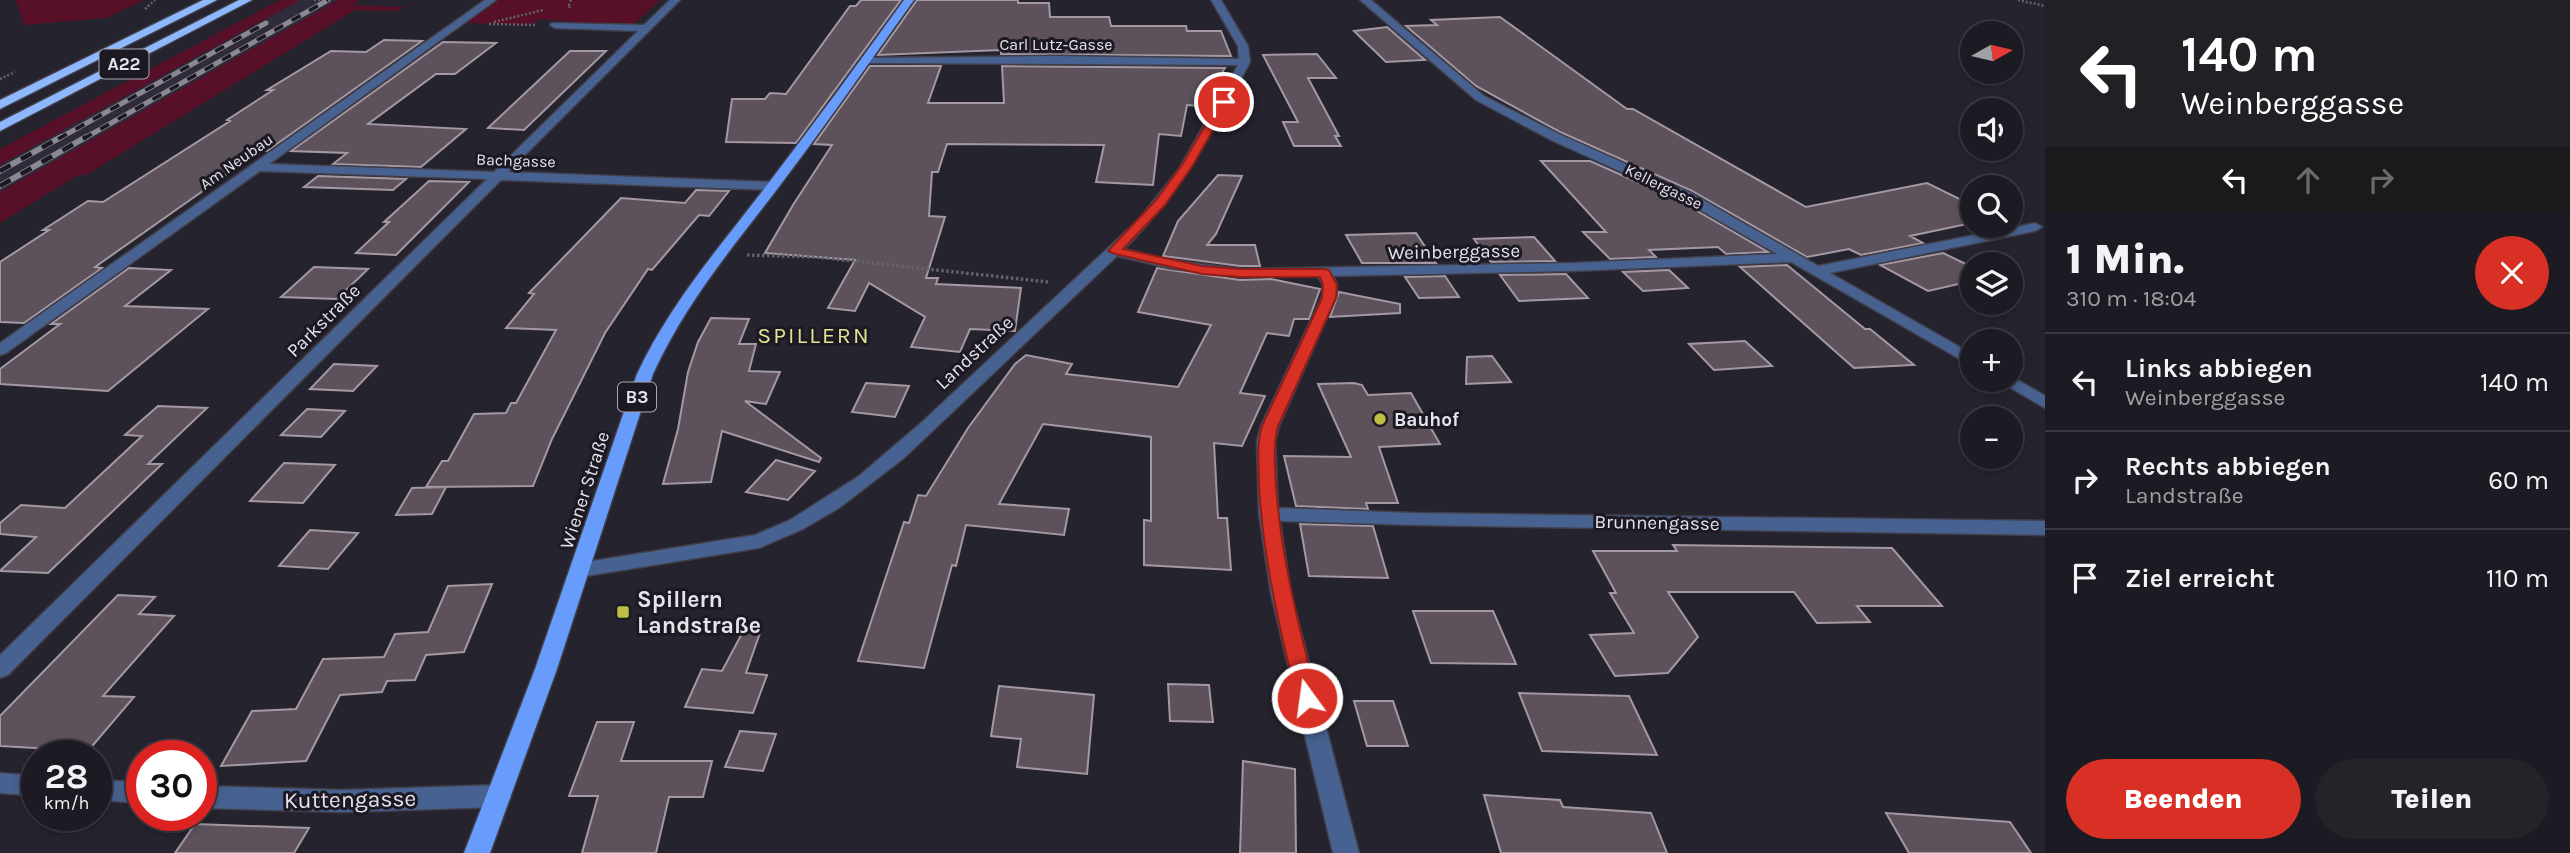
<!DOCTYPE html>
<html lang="de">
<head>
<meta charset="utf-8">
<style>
	body { margin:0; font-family:Karla,sans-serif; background:#25232a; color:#f1f3f6; height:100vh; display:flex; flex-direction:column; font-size:26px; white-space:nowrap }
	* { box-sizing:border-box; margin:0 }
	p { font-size:23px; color:#a0a1a5 }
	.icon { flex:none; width:38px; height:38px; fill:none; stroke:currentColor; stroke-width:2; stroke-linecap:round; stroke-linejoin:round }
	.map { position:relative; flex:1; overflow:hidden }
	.sheet { display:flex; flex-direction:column; background:#1c1a22; width:525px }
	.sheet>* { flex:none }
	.guide { background:#202124; color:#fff; overflow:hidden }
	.needle { width:46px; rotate:82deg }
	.buttons { position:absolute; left:1960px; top:21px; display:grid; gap:14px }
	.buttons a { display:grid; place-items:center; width:63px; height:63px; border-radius:50%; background:#1c1a22; box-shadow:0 4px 10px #0003,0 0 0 2px #3a3840; font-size:35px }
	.speed { position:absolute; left:21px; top:740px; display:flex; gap:14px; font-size:35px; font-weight:700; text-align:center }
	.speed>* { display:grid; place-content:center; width:91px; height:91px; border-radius:50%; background:#1c1a22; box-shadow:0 4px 10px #0003,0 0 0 2px #3a3840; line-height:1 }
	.speed small { font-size:18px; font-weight:400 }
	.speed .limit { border:10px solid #d22; background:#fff; color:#111 }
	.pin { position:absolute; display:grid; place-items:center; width:60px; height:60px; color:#fff; margin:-30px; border:4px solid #fff; border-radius:50%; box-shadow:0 2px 7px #0007 }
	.me { position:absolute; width:77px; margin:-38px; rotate:346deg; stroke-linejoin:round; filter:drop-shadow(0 0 5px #0008) }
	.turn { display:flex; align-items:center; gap:24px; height:147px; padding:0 21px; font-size:32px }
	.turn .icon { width:91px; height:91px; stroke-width:2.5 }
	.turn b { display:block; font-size:49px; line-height:60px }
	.lanes { display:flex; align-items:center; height:66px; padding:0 21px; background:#0003; justify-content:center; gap:35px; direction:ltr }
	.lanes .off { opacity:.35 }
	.round { display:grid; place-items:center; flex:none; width:74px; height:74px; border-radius:37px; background:#25232a }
	.overview { display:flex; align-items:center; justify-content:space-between; height:119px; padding:0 21px }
	h1 { font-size:42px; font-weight:800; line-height:52px }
	.cta { display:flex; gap:14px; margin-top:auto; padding:14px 21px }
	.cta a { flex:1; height:80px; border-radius:42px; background:#d93025; color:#fff; font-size:28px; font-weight:800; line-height:80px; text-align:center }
	.cta a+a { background:#25232a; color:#f1f3f6 }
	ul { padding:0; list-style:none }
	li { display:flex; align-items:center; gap:21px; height:98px; padding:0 21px; border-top:2px solid #3a3840 }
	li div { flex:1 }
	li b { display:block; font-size:26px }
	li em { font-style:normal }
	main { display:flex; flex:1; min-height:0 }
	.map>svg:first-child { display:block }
</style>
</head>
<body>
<main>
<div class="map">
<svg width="2045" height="853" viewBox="0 0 2045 853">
	<rect width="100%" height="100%" fill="#25232d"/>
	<!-- built -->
	<path fill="#2f2b3b" d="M300 0H338L0 192V165Z"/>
	<!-- green -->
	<path fill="#580f28" d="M16 0H144L106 18 24 25Z
		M280 0H300L0 165V149Z
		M338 0H359L352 5 402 7 419 0 396 11 355 10 86 175H78L0 223V192Z
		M499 0H660L632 26 539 19 531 25 466 23Z"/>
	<!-- building -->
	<path fill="#5d525b" stroke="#a498a2" stroke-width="2" d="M861 0H901L796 143 726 142 732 99H765L770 93 786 94 850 6H856Z
		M917 0H1018V3H1049L1050 17H1109L1111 26H1186L1187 31H1221L1231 56 1001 54V50L878 55Z
		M1500 17 1627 109H1633L1806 207 1927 183 1972 205V223L1910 236 1923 243 1861 255 1849 249 1807 257 1692 191 1560 132 1476 86 1406 26 1437 25 1431 20Z
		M1387 27 1425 60 1386 62 1354 31Z
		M384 40 422 41 267 151 261 150 190 200 95 267 102 268 24 323 0 322V262L49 230H43L88 201 103 202 230 121 227 120 273 90H267L331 51 366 52Z
		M443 42 496 43 455 74H436L368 124 466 129 421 167 333 164 347 153 291 151Z
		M570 51H606L524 130 488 128Z
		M1317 54 1336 78H1308L1339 136H1335L1341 146H1294L1283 122H1298L1263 55Z
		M870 66H941L928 103H1004L1002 66 1225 68 1200 106 1187 105 1181 136 1159 134 1153 185 1096 182 1104 145 947 144 938 172H932L929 216 945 217 926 278H938L936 284 1021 288 1015 331 970 329 960 352 911 347 925 317 869 283 855 311 828 308 855 260 765 253 793 205 832 145 814 144Z
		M1541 161H1590L1680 201 1768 252 1726 254 1718 247 1649 250 1656 257 1610 259 1583 232H1606Z
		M1218 175 1242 176 1216 234 1207 245H1255L1260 266H1240L1163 256 1178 221Z
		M318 176 406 179 393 190 304 187Z
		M429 181 469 182 396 255 356 253 389 222H384Z
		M696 190 729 191 709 216 699 215 652 270 648 269 605 333 552 439 533 486 426 487 442 461H448L474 414 506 413 511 403H516L556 330 506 328 534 294 529 293 621 198 685 203Z
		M1416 233 1436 263H1362L1346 235Z
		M1534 237 1555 261 1491 262 1474 239Z
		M1943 253 1972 267V281L1928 291 1880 265Z
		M1787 265 1865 329H1870L1914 365 1854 368 1740 267Z
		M314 267 368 269 337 299 281 297Z
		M129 268 171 270 125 306 208 309 108 391 0 384V369L60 324H51Z
		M1157 268 1240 280 1271 279 1320 289 1309 319H1294L1289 336 1267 333 1240 393 1265 396 1242 446 1214 443 1218 518H1227L1231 570 1144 565V520L1151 521V437L1043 424 999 504 1069 509 1064 535 966 525 956 566 952 565 924 668 858 661 904 522 909 523 918 495 926 496 968 428 1015 364 1026 355 1072 364 1066 374 1178 387 1211 325 1138 312Z
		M1669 270 1688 288 1643 291 1623 272Z
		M1566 274 1588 298 1519 301 1500 275Z
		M1445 276 1459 297 1419 298 1405 277Z
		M1339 292 1400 304V313L1330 317Z
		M711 318 749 319 739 344H756L749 371 780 372 766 404 745 401 821 458 819 462 722 431 711 482 663 484 678 429 688 372 698 342Z
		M1745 341 1772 366 1714 370 1689 344Z
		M1492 356 1511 382 1466 384 1467 357Z
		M334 364 377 366 353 391 310 389Z
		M866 383 909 386 895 417 852 412Z
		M1354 383 1362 385 1368 395 1411 393 1440 444 1379 447 1398 503H1366L1368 509 1296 506 1284 456 1351 457 1318 384Z
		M158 406 207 408 148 464H162L48 573 0 571 36 537 0 534V523L21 505 65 508 142 436 125 435Z
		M307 409 345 411 321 437 281 435Z
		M776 460 815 471 788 500 746 492Z
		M284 463 335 465 303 503 250 501Z
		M446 487 432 514 396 515 412 488Z
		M1300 524 1373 526 1388 578 1309 576Z
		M310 530 358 533 328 569 279 566Z
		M1673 545 1892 548 1942 606H1857L1870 622 1817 623 1794 592H1668L1698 637 1668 673 1615 676 1590 635 1634 633 1610 593H1616L1593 551H1677Z
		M492 584 464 652 426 655 415 680 387 681 382 692 340 695 306 761 221 766 252 711 296 709 323 659 384 657 395 634 428 632 448 586Z
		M118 595 155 597 139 614 174 616 103 696 134 697 88 751 0 746V716Z
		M1413 611H1493L1516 664 1431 663Z
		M747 624 761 630 746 673 767 675 753 713 685 707 702 669 722 671Z
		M1168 684 1209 685 1213 722 1170 721Z
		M999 686 1094 695 1087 774 1017 767 1021 739 991 736Z
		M1519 693 1629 696 1657 755 1542 751Z
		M1354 701H1393L1408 746H1367Z
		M597 722H634L621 761H712L703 797H669L656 853H582L598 796H569Z
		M740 731 776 734 763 771 725 767Z
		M1243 761 1295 769 1296 853H1240Z
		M1484 795 1560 800 1563 807 1651 813 1667 853H1501Z
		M1886 813 2010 822 2031 853H1909Z
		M195 824 309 828 294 853H175Z"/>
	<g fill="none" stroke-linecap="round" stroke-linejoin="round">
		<!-- minor casing -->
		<g stroke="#403e48" stroke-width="3">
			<path id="minor" d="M485 0H496L269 164 494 172 638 31 555 28 550 25 552 23 644 25 670 0H680L508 172 773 182 779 186 773 190 501 180 8 675 0 678V655L487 179 260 171 6 353 0 355V343Z
				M1211 0H1221L1248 46 1250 62C1214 130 1180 194 1124 249L1169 260 1240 269 1573 263 1777 254 1681 199 1551 140 1476 100 1360 0H1371L1484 96 1559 134 1691 193 1818 266 2035 223 2042 227 2035 231 1830 273 1972 354V366L1791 262 1573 271 1333 276 1337 285 1336 297 1279 426 1275 441 1278 508 1415 513 2045 521V535L1415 525 1280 521 1291 594 1359 853H1333L1271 594 1259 514 1257 441 1261 426 1322 297 1323 285 1318 276 1240 277 1169 268 1117 256 904 458 839 508 803 529 759 548 580 577 573 575 570 570 573 565 580 563 755 535 790 520 859 476 922 422 1139 219 1179 169 1238 65 866 63 862 62V58L1057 56 1239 59 1238 46Z
				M2011 376 2045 396V408L1997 380H2011Z
				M0 773 37 776V796L0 793Z
				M96 780 142 782V803L96 800Z
				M499 785 508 789 511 796 508 803 499 807 342 812 201 808V786L342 790Z"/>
		</g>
		<!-- primary casing -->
		<g stroke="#403e48" stroke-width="3">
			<path id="primary" d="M904 0H914C868 64 823 129 775 192 729 252 685 304 653 374L557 669 490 853H464L535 669 637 374C671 302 719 248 767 185 814 124 859 62 904 0Z"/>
		</g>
		<!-- motorway casing -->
		<g stroke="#403e48" stroke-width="3">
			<path id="motorway" d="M203 0H217L0 109V100Z
				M239 0H252L0 131V122Z"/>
		</g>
		<!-- path-far1 -->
		<path stroke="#64626b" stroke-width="2.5" stroke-dasharray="2 2" stroke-linecap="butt" d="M314 0H324
			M571 0 568 7H572
			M2018 0 2045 6
			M145 9 155 0
			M494 22 543 10
			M489 24 536 25
			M0 79 15 72"/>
		<!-- path -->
		<path stroke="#64626b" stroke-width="3.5" stroke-dasharray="2.5 2.5" stroke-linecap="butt" d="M747 255 817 257 1048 282"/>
		<!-- minor -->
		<use href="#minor" fill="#476190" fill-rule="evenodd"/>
		<!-- primary -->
		<use href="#primary" fill="#679cfc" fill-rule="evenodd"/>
		<!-- motorway -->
		<use href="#motorway" fill="#8fb7fc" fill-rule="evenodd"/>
		<!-- rail-far1 casing -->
		<g stroke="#8a8891" stroke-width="5">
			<path id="rail-far1" d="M58 139 266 23
				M83 139 328 0"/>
		</g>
		<!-- rail casing -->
		<g stroke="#8a8891" stroke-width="6">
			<path id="rail" d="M0 171 61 137
				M0 186 86 137"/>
		</g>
		<!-- rail-far1 -->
		<use href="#rail-far1" stroke="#1c1923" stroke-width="3.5" stroke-dasharray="10" stroke-linecap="butt"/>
		<!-- rail -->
		<use href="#rail" stroke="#1c1923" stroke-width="4.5" stroke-dasharray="12" stroke-linecap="butt"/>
	</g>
	<!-- route -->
	<path fill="#d93025" stroke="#8d1f18" stroke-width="2" d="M1220 100 1229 102 1193 165 1165 205 1123 249 1202 266 1240 269H1324L1329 270 1337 285 1336 298 1278 426C1273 445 1275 464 1276 485 1281 558 1299 627 1317 698L1314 703 1307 706 1300 703 1297 698C1279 627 1263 558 1259 485 1259 464 1256 445 1262 426L1322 298 1323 285 1320 277H1240L1202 274 1115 254 1108 251 1156 200 1182 165Z"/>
	<!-- markers -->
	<g fill="#bcbf44" stroke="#1c1923" stroke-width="2.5">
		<circle cx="1380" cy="419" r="7"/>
		<rect x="616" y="605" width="14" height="14" rx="3.5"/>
	</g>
	<g text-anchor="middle" stroke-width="6" stroke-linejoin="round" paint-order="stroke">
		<!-- far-street labels -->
		<g font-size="16" fill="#e6e4eb" stroke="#1c1923">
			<text x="1056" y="50">Carl Lutz-Gasse</text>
			<text transform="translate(516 160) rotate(2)" y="6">Bachgasse</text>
			<text transform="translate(236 161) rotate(-35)" y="6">Am Neubau</text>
			<text transform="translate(1664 186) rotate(26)" y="6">Kellergasse</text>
		</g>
		<!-- shield labels -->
		<g fill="#1c1923" stroke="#a9a7af" stroke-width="2">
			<rect x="99.5" y="49.5" width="49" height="29" rx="5"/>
			<rect x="618" y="382.5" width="38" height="29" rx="5"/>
		</g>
		<g font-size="18" font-weight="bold" fill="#e6e4eb">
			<text x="124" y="70">A22</text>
			<text x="637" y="403">B3</text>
		</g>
		<!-- street labels -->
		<g font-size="19" fill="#e6e4eb" stroke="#1c1923">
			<text transform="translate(1454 251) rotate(-1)" y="7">Weinberggasse</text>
			<text transform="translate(323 320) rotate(-45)" y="7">Parkstraße</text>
			<text transform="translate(974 352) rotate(-43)" y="7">Landstraße</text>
			<text transform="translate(584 490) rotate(-72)" y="7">Wiener Straße</text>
			<text transform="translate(1657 522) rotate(1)" y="7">Brunnengasse</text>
		</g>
		<!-- poi labels -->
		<g font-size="19" font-weight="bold" fill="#e6e4eb" stroke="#1c1923" text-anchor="start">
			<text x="1394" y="426">Bauhof</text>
		</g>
		<!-- quarter labels -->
		<g font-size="23" letter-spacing="2" fill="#dfe395" stroke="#1c1923">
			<text x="814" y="343">SPILLERN</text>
		</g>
		<!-- near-poi labels -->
		<g font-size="23" font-weight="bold" fill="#e6e4eb" stroke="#1c1923" text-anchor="start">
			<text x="637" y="607">Spillern<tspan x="637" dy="26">Landstraße</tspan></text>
		</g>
		<!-- near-street labels -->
		<g font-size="23" fill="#e6e4eb" stroke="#1c1923">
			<text transform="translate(350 799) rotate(-1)" y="8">Kuttengasse</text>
		</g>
	</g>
</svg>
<div class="buttons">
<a><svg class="needle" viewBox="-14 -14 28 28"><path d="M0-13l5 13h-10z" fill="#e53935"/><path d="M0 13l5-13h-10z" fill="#a0a1a5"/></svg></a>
<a><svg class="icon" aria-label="sound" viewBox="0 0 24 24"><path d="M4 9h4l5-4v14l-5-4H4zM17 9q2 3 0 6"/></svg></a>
<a><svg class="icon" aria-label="search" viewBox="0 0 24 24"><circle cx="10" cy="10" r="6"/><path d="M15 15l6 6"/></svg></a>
<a><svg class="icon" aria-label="layers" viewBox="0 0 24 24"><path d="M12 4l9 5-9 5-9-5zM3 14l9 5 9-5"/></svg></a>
<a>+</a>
<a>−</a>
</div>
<div class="speed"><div>28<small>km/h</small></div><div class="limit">30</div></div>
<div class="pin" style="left:1224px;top:102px;background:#d93025"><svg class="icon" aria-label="arrive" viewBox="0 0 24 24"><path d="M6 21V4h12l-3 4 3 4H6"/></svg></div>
<svg class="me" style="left:1307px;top:698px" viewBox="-20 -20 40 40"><circle r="17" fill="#d93025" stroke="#fff" stroke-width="3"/><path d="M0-11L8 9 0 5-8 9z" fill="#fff"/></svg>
</div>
<section class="sheet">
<div class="guide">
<div class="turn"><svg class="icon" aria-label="left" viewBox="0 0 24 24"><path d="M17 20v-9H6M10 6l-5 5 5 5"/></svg><div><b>140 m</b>Weinberggasse</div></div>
<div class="lanes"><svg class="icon" aria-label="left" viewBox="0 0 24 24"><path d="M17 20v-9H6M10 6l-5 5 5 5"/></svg><svg class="icon off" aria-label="ahead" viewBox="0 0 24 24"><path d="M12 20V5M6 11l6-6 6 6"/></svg><svg class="icon off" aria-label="right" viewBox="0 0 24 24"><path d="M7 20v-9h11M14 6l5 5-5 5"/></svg></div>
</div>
<div class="overview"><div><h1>1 Min.</h1><p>310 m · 18:04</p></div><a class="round" style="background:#d93025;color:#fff"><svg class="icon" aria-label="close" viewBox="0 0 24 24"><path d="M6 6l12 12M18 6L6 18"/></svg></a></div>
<ul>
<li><svg class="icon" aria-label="left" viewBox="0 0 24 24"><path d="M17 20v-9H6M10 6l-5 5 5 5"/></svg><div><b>Links abbiegen</b><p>Weinberggasse</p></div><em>140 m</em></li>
<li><svg class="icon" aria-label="right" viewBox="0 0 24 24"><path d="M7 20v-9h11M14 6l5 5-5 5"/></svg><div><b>Rechts abbiegen</b><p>Landstraße</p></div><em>60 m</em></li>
<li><svg class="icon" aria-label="arrive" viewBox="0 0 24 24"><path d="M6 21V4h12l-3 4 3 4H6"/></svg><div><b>Ziel erreicht</b></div><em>110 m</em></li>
</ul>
<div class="cta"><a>Beenden</a><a>Teilen</a></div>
</section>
</main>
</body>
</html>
